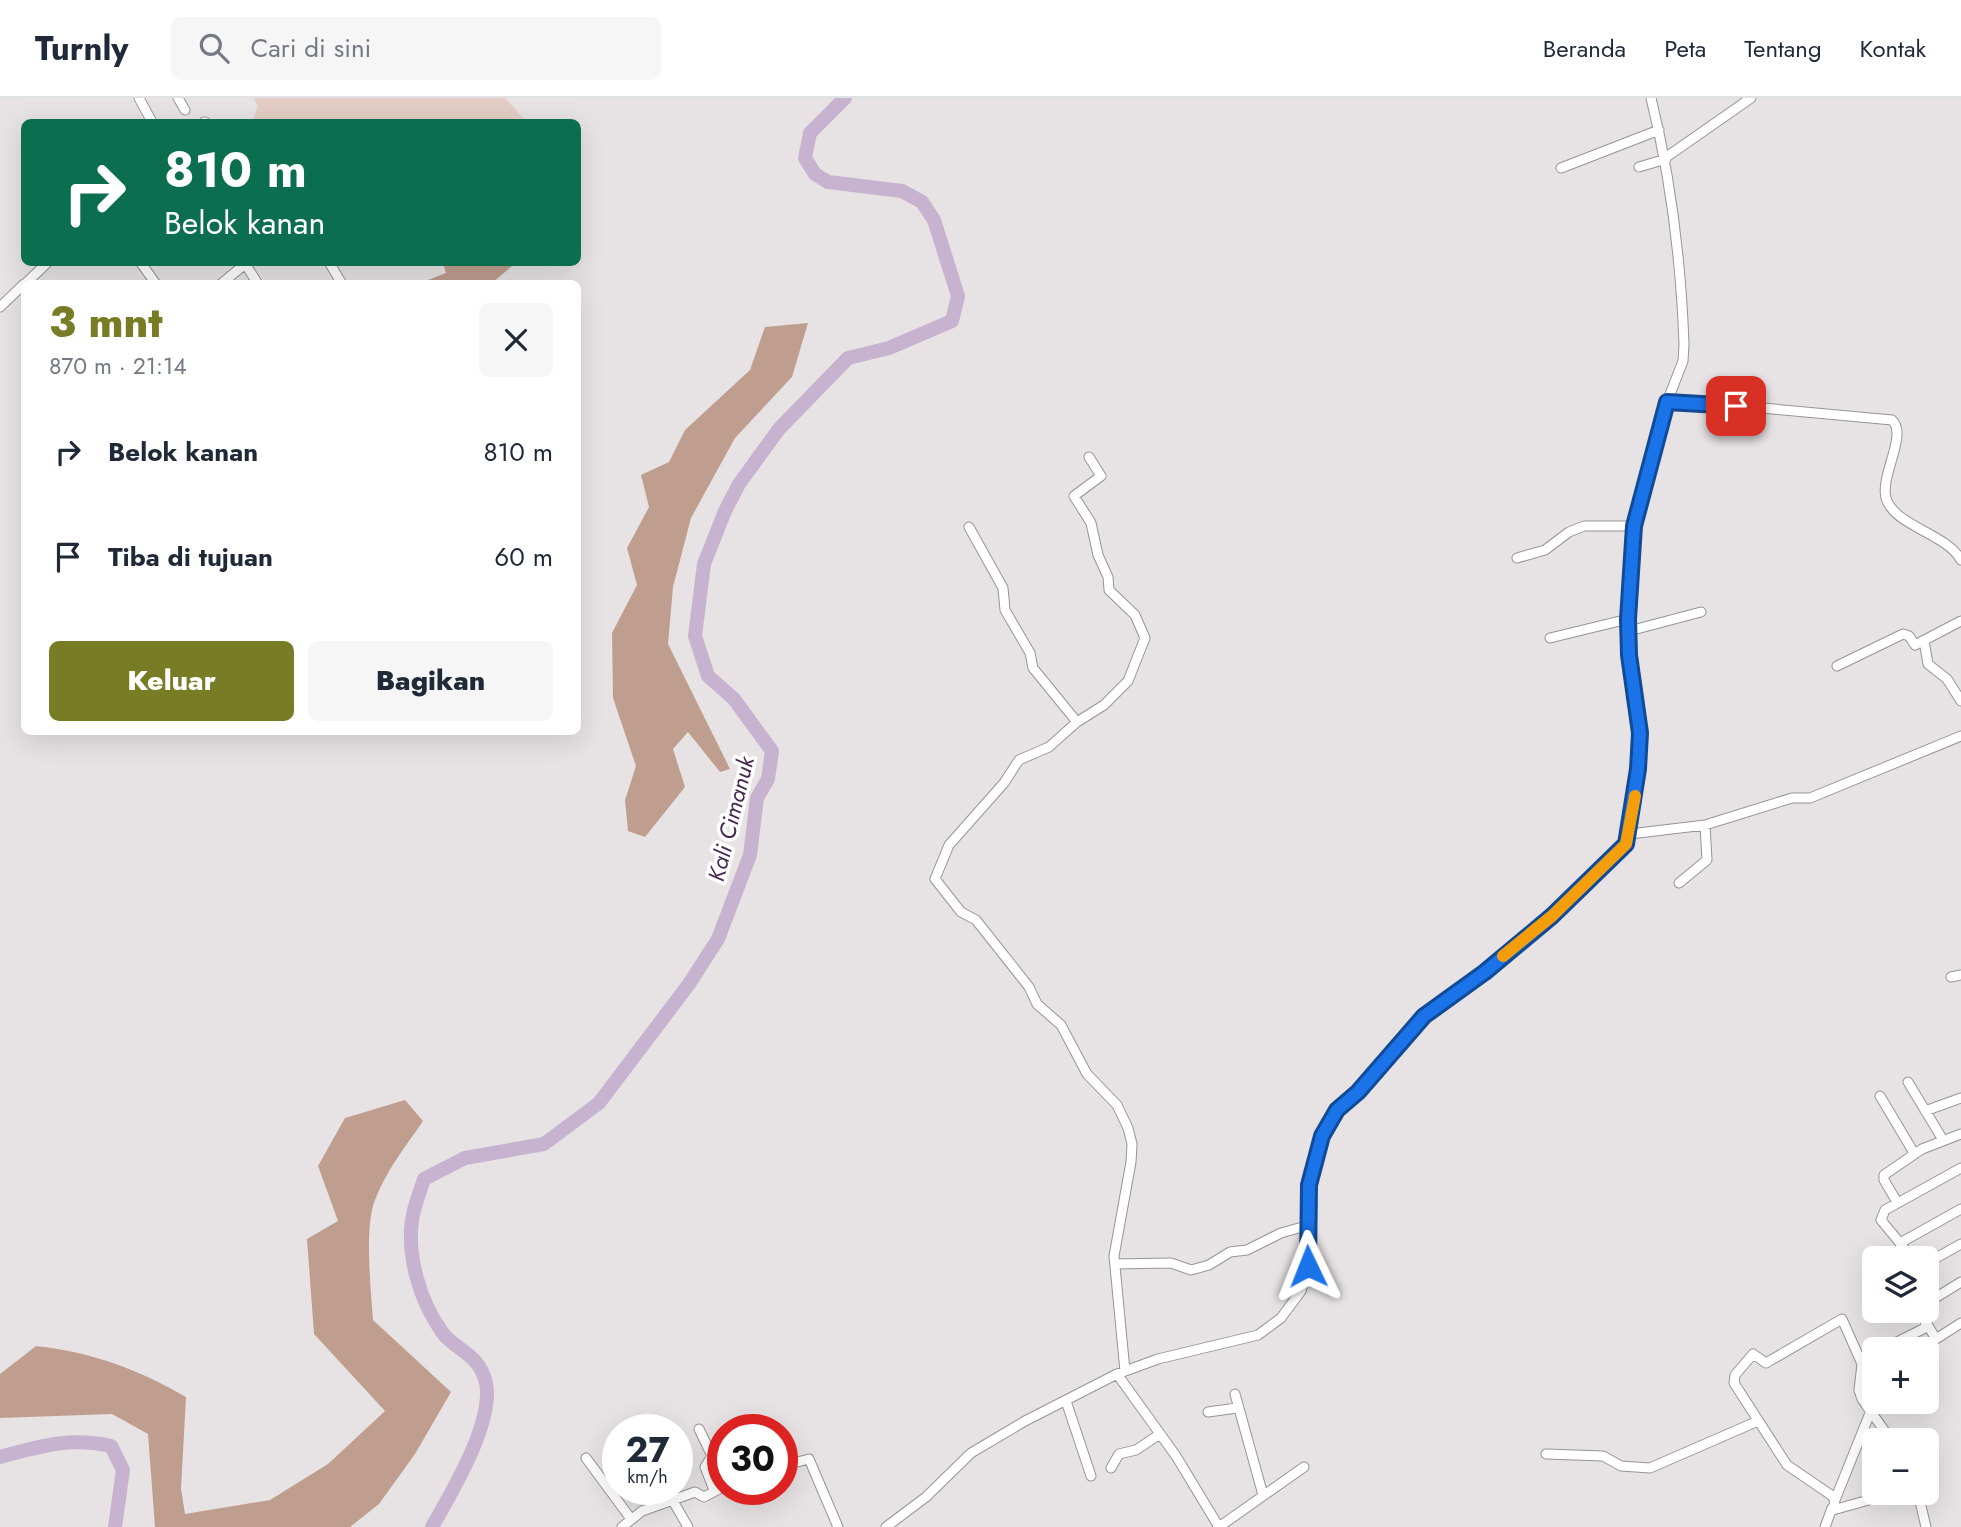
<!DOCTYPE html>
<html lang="id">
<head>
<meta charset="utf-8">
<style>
	body { margin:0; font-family:Jost,sans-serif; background:#f6f6f7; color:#1f2937; height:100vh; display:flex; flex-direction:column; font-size:26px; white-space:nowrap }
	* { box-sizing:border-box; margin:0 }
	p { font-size:23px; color:#747a83 }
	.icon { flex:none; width:38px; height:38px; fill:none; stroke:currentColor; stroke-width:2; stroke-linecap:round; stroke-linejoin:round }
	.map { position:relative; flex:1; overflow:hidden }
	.drawer { position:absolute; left:21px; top:182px; width:560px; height:455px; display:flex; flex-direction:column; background:#fff; border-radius:10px; box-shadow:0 7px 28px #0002 }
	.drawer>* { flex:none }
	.top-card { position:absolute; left:21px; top:21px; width:560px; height:147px; border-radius:10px; box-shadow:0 7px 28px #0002; background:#0b6e4f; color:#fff; overflow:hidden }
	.fabs { position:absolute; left:1862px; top:1148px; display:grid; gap:14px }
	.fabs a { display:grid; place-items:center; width:77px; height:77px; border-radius:10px; background:#fff; box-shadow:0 7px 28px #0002; font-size:35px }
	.speed { position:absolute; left:602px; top:1316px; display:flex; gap:14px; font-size:35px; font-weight:700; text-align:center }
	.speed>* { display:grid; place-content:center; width:91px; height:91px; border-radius:50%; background:#fff; box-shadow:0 7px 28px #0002; line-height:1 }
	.speed small { font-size:18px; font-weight:400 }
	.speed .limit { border:10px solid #d22; background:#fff; color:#111 }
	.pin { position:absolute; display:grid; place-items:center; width:60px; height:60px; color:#fff; margin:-30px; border-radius:14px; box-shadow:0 4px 10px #0006 }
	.me { position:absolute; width:77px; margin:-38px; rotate:358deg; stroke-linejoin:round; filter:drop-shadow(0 0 5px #0008) }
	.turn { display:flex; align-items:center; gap:24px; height:147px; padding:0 28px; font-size:32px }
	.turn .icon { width:91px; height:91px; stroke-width:2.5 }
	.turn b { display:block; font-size:49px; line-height:60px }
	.round { display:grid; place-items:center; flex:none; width:74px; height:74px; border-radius:10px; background:#f6f6f7 }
	.summary { display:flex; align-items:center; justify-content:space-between; height:119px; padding:0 28px }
	h1 { font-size:42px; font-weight:800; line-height:52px; color:#787c25 }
	.button { display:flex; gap:14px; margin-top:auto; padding:14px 28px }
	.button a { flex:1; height:80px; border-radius:10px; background:#787c25; color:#fff; font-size:28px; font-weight:800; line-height:80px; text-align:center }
	.button a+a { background:#f6f6f7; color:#1f2937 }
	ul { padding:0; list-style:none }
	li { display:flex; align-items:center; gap:21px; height:105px; padding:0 28px }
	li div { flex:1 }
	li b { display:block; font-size:26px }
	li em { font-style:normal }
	header { display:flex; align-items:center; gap:42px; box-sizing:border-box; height:98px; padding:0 35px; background:#fff; border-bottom:2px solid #e0e1e3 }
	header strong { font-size:33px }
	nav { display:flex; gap:38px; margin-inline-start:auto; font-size:24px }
	.search { width:490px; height:63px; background:#f6f6f7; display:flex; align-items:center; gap:18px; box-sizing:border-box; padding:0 24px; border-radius:10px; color:#747a83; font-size:26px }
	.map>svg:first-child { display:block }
</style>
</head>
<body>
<header>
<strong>Turnly</strong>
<div class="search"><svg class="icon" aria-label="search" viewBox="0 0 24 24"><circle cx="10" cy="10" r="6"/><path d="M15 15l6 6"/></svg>Cari di sini</div>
<nav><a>Beranda</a><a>Peta</a><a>Tentang</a><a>Kontak</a></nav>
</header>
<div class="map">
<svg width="1961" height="1429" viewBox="0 0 1961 1429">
	<rect width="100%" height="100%" fill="#e7e3e4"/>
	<!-- green -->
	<path fill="#e3cdc4" d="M253 0H505L527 24H252L258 8Z"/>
	<!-- forest -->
	<path fill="#c09e8f" d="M443 165H509L512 168 492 185H420L446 175Z
		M808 225 792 279 735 340 691 420 673 489 668 546 730 671 720 674 688 634 673 651 685 689 645 739 628 733 625 702 636 668 613 600 612 535 637 487 627 450 649 409 641 377 669 364 685 332 750 272 765 229Z
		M405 1002 423 1023C406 1048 386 1073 375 1102 364 1130 371 1191 373 1222L451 1294 415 1356 379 1406 350 1429H155L148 1336 112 1316 0 1320V1276L36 1248C91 1254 138 1271 186 1299L181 1391 185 1416 270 1402 328 1366 385 1313 314 1236 307 1141 338 1123 318 1068 345 1020Z"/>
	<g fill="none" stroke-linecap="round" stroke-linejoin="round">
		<!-- river -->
		<path stroke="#c7b2cf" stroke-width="14" d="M0 1359C41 1348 68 1339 111 1348L123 1372 115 1429
			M432 1429C451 1395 494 1325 486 1285 479 1254 454 1252 442 1234 420 1203 407 1159 412 1122 414 1108 420 1094 424 1081L465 1060 544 1046 599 1005 689 886 718 841 750 757 757 700 768 681 772 653 734 601 708 578 695 538 704 466 725 413 739 386 779 331 848 260 889 250 952 223 958 198 934 122 922 104 902 93 828 84 815 76 805 60 810 35 845 0"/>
		<!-- minor casing -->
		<g stroke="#989495" stroke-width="11">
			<path id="minor" d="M139 0 152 24
				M178 0 185 12
				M204 24H205
				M1665 60 1751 0
				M1639 69 1666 61
				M1561 70 1659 32
				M244 164 258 186
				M329 164 342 186
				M141 165 156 186
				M25 186 48 164
				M221 186 245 166
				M0 209 24 186
				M1667 304H1698L1892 322C1908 337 1880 377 1886 400 1894 428 1946 435 1961 462
				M1089 359 1101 378 1074 398 1091 425 1098 457 1108 479 1109 492 1135 517 1145 540 1128 583 1104 607 1077 624 1049 649 1019 662 1004 685 949 747 935 781 961 814 976 822 1029 889 1037 906 1061 927 1087 976 1117 1007 1128 1030 1132 1046 1131 1064 1114 1158 1125 1273
				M969 429 1003 490 1005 512 1030 555 1033 570 1077 624
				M1517 460 1545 452 1569 434 1584 428H1634
				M1629 533 1701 514
				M1550 540 1628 521
				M1924 543 1928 566 1947 581 1961 603
				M1837 568 1903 536 1909 538 1915 547 1961 523
				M1630 736 1705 727 1792 700H1810L1961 638
				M1679 785 1707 762 1705 727
				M1951 879 1961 877
				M1908 984 1943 1042
				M1880 998 1914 1055
				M1925 1013 1961 1000
				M1897 1104 1884 1082V1077L1922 1051 1961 1036
				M1900 1145 1881 1122 1885 1112 1961 1070
				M1911 1160 1900 1145 1961 1111
				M1927 1165 1961 1146
				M1115 1166 1171 1165 1191 1172 1209 1167 1230 1154 1247 1152 1281 1135 1306 1128
				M1927 1205 1961 1184
				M1927 1226 1936 1241 1961 1225
				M1883 1251 1925 1230 1927 1210
				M1117 1276 1176 1358 1219 1429 1304 1369
				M1235 1296 1263 1397
				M1066 1303 1091 1378
				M1208 1314 1237 1310
				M699 1331 712 1358 705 1369 714 1392
				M1891 1342 1862 1301 1859 1292 1862 1266 1842 1221 1766 1265 1753 1256 1735 1277 1734 1285 1787 1367 1831 1397 1835 1402 1833 1412 1883 1398 1918 1397
				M1546 1356 1603 1358 1621 1368 1650 1370 1758 1323
				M586 1360 631 1421
				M782 1368 809 1361 838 1429
				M1111 1370 1119 1356 1136 1352 1160 1336
				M734 1391 737 1394 743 1391
				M1918 1395 1926 1429
				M1835 1402 1870 1315
				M673 1403 688 1429
				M622 1429 642 1413 695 1394 704 1399 723 1389
				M886 1429 926 1399 971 1355 1025 1323 1117 1276 1158 1261 1258 1237 1281 1220 1301 1193 1308 1168 1309 1087 1322 1038 1337 1012 1358 994 1424 918 1485 874 1552 819 1626 746 1638 671 1640 635 1633 588 1628 521 1634 428 1667 304 1683 263 1684 246C1681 163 1671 81 1651 0
				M1825 1429 1832 1410"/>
		</g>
		<!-- minor -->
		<use href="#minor" stroke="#fff" stroke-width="9"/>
	</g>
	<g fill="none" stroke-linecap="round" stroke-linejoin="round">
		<!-- route casing -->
		<g stroke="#114b97" stroke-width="18">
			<path id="route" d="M1308 1168 1309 1087 1322 1038 1337 1012 1358 994 1424 918 1485 874 1552 818 1626 746 1638 671 1640 635 1629 557 1628 521 1634 428 1667 304 1736 308"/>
		</g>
		<!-- route -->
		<use href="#route" stroke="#1a73e8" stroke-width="12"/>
		<!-- slow -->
		<path stroke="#f59e0b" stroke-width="12" d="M1503 858 1552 818 1626 746 1635 698"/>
	</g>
	<g text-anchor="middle" stroke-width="7" stroke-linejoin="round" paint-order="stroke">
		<!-- water labels -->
		<g font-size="23" font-style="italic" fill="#45284f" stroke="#fff">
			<text transform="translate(731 721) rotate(-76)" y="8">Kali Cimanuk</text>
		</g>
	</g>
</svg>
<div class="fabs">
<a><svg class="icon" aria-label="layers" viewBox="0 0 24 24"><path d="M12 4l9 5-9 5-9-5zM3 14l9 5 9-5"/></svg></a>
<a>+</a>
<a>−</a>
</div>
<div class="speed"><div>27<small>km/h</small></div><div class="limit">30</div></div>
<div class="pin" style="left:1736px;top:308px;background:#d93025"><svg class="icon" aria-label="arrive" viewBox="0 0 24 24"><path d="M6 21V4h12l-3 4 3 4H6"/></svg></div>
<svg class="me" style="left:1308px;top:1168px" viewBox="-20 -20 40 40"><path d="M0-17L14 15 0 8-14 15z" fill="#1a73e8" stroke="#fff" stroke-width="4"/></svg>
<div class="top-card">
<div class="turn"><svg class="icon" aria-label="right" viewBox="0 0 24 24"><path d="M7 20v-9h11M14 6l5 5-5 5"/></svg><div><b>810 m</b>Belok kanan</div></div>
</div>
<section class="drawer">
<div class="summary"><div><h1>3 mnt</h1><p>870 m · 21:14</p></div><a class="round"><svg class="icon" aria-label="close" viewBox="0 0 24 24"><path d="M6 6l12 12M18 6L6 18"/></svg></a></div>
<ul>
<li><svg class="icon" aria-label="right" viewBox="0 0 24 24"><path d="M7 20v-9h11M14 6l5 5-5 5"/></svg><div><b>Belok kanan</b></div><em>810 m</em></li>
<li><svg class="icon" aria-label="arrive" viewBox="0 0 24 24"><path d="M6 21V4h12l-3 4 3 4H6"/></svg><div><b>Tiba di tujuan</b></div><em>60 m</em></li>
</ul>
<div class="button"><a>Keluar</a><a>Bagikan</a></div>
</section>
</div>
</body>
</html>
